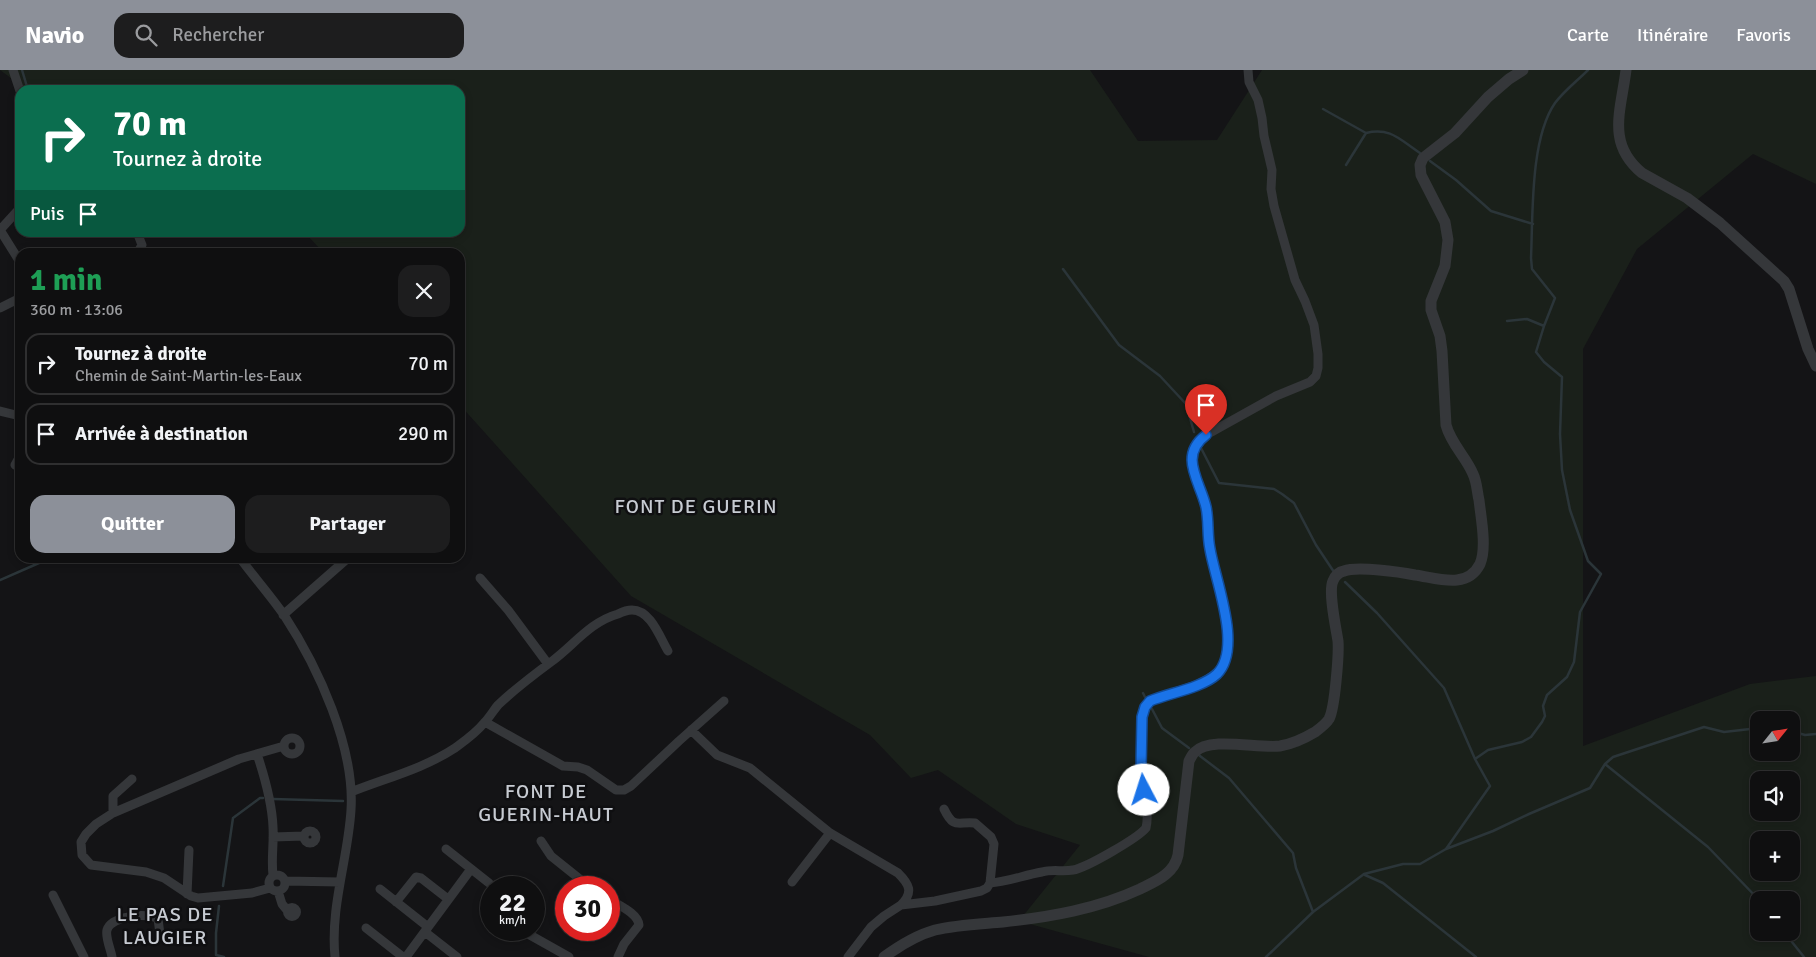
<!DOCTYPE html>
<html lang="fr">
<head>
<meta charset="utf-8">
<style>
	body { margin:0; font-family:Signika,sans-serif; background:#1d1d1e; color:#f1f3f6; height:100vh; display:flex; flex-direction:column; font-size:19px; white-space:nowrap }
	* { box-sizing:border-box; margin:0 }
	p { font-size:16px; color:#9b9c9f }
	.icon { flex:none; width:28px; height:28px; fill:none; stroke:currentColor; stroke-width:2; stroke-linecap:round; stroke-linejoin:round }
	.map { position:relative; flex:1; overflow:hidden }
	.sheet { position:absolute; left:15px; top:178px; width:450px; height:315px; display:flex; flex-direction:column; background:#0f0f10; border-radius:15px; box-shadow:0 2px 8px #0003,0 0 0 1px #2f2f30 }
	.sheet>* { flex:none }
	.top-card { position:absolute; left:15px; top:15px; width:450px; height:152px; border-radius:15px; box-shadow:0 2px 8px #0003,0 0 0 1px #2f2f30; background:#0b6e4f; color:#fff; overflow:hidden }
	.needle { width:32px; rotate:60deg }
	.controls { position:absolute; left:1750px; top:641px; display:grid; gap:10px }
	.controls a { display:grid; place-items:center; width:50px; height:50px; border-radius:10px; background:#0f0f10; box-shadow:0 2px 8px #0003,0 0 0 1px #2f2f30; font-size:25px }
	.speed { position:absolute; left:480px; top:806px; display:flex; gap:10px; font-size:25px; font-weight:700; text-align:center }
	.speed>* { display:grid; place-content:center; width:65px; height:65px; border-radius:50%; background:#0f0f10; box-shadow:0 2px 8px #0003,0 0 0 1px #2f2f30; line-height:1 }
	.speed small { font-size:12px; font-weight:400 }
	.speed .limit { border:8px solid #d22; background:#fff; color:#111 }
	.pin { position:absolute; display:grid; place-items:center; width:42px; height:42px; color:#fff; margin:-51px -21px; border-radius:50% 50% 50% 0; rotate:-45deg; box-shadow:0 0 5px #0007 }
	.pin .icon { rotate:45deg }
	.me { position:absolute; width:55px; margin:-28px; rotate:355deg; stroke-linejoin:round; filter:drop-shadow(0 0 4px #0008) }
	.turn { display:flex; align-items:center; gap:18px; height:105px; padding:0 15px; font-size:22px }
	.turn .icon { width:65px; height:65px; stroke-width:2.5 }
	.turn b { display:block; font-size:35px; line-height:42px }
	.then { display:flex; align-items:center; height:48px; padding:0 15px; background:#0003; gap:10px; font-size:19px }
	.round { display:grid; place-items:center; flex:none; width:52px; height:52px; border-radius:15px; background:#1d1d1e }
	.overview { display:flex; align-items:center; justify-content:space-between; height:85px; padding:0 15px }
	h1 { font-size:30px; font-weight:700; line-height:38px; color:#1e9e55 }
	.button { display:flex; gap:10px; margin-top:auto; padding:10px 15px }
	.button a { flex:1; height:58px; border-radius:15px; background:#8c9099; color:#fff; font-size:20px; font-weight:700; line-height:58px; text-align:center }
	.button a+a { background:#1d1d1e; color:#f1f3f6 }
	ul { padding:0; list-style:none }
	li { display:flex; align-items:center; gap:15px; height:62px; margin:0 10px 8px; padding:0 5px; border:2px solid #2f2f30; border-radius:15px }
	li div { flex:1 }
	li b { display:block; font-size:19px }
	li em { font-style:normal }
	header { display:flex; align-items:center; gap:30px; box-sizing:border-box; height:70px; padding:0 25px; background:#8c9099; color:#fff }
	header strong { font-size:24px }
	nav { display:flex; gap:28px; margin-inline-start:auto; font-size:18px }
	.search { width:350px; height:45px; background:#1d1d1e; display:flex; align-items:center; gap:12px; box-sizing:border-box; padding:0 18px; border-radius:15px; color:#9b9c9f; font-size:19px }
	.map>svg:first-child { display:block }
</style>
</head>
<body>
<header>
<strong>Navio</strong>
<div class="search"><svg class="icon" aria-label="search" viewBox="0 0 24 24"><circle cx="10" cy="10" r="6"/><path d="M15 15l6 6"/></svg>Rechercher</div>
<nav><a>Carte</a><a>Itinéraire</a><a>Favoris</a></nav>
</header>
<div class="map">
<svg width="1816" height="887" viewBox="0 0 1816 887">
	<rect width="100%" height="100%" fill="#141416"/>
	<!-- green -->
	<path fill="#1a201a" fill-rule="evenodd" d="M0 0H1090L1138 71 1217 70 1262 0H1816V114L1753 84 1637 179 1583 279V676L1750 614 1816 606V887H1149L1019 851 1080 775 1016 754 938 700 911 708 870 665 631 526 460 335V182H323L305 163 460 162V20H27ZM1759 650H1791V682H1759ZM1759 710H1791V742H1759ZM1759 770H1791V802H1759ZM1759 830H1791V862H1759Z"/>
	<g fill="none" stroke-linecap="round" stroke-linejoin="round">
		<!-- stream -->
		<path stroke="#2b3539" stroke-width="2.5" d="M22 0 28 20
			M1323 39 1366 63C1391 57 1400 70 1420 83
			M1430 91 1456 110 1491 141 1533 154
			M1346 95 1366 63
			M1063 199 1119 275 1160 306 1186 334 1194 362
			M1507 251 1527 249 1544 256
			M1201 378 1219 413 1274 419 1282 424 1294 433 1316 475 1334 502
			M49 489 52 488
			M0 510 39 493
			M1345 512 1377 543 1444 618 1475 689
			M1143 623 1145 627
			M1152 639 1162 658 1189 678
			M1791 661 1805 665 1816 664
			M1200 686 1229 708 1293 783 1296 798 1313 842
			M1605 694 1708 777 1759 830
			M273 729 343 731
			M1446 779 1490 716 1475 689 1488 680 1522 672 1531 667 1542 652 1545 646 1543 636 1547 625 1567 607 1574 592 1580 542 1601 504 1588 491 1570 440 1562 400 1560 364 1562 307 1544 292 1536 282 1544 256 1555 228 1532 199 1531 188C1533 145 1530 69 1555 33 1564 21 1577 11 1588 0
			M1365 805 1383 813 1476 887
			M223 816 233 748 260 728H263
			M219 836 216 863V885L224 887
			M1784 862 1804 887
			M1266 887 1313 842 1364 804 1403 794H1420L1446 779 1493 761 1529 744 1590 718 1605 694 1613 687 1704 657 1724 662 1759 658"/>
		<!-- minor -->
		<path stroke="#35373a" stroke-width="9" d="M13 0 20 21
			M0 160 20 192
			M0 160 20 138
			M137 162 142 175 138 182
			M0 238 20 228
			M0 341 20 346
			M15 395 20 386
			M240 488C254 507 270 525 284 545 318 597 355 677 351 740 348 789 330 837 335 887
			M480 508 508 540 548 594
			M283 545 348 488
			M485 652 563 696 578 697 587 700 616 720H624L631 716 679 671 724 631
			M691 660 717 685 750 698 830 763 898 803C909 814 914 822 901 835
			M284 676a8 8 0 1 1 16 0a8 8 0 1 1-16 0Z
			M257 684C265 708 272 732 273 757 274 774 271 789 273 805
			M351 722C386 708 423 699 455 678 466 670 476 663 484 653 489 648 493 641 498 635 515 619 532 606 551 592 574 575 590 552 618 544 622 542 628 540 632 540 651 540 660 568 668 581
			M113 743V726L132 709
			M304 767a6 6 0 1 1 12 0a6 6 0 1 1-12 0Z
			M273 767 304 766
			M541 771 551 786 591 818
			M446 779 489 813
			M269 813a8 8 0 1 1 16 0a8 8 0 1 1-16 0Z
			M285 811 340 812
			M792 812 830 763
			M990 813C1008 812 1024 805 1042 802 1052 799 1063 802 1073 800 1086 798 1138 768 1146 758 1150 740 1143 720 1142 701 1140 688 1142 673 1142 659 1142 651 1141 641 1147 634 1152 629 1161 627 1168 624 1201 613 1231 608 1228 565 1225 535 1215 508 1210 479 1207 465 1209 451 1206 437 1202 422 1193 409 1192 394 1191 381 1196 372 1206 365L1276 326 1310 312 1316 306 1318 298V284L1314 255 1305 231 1295 210 1274 136 1271 119 1272 100 1264 66 1262 48 1258 30 1249 12 1248 0
			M270 818 252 823 198 828 191 826 164 808 146 802 91 795 82 785 81 772 86 764 96 754 113 743 239 689 284 676
			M380 819 428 857
			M278 821 282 834 287 840
			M187 824 189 780
			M53 825 84 887
			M609 829C618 835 638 843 639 855L624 874 618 887
			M396 832 416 807 421 808 448 829
			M287.5 842a4.5 4.5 0 1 1 9 0a4.5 4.5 0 1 1-9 0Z
			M366 858 403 887
			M521 860 569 887
			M425 862 457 887
			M112 887C111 880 105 867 107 860 111 846 148 842 158 849L160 864
			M406 887 471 799
			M848 887 871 857 884 846 901 835 935 831 981 821 987 818 990 813 994 774 991 767 975 753C958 751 954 760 944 739"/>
		<!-- tertiary -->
		<path stroke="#35373a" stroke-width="11" d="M1626 0C1621 41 1606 73 1642 103L1687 128 1720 153 1784 211 1789 219 1808 279 1816 296
			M884 887C899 876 917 865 935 860 956 855 981 854 1003 852 1050 847 1097 839 1140 819 1156 811 1174 804 1178 785L1189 691C1191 688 1192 684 1195 682 1210 666 1259 679 1280 676 1292 674 1305 668 1315 662 1319 659 1326 654 1329 649 1335 638 1339 583 1338 571 1336 558 1328 521 1333 511 1335 506 1339 502 1344 501 1357 496 1400 502 1415 505 1437 508 1467 520 1480 494 1487 478 1481 448 1479 430 1477 422 1477 412 1473 404 1466 387 1451 374 1446 355L1442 281 1440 266 1431 240V231L1445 196 1448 170 1445 152 1421 105 1420 95 1423 88 1455 63 1488 27 1509 9 1523 0"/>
	</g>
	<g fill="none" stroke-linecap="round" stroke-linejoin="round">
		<!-- route casing -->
		<g stroke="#114b97" stroke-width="12">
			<path id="route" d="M1144 720 1141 699 1142 647 1145 637 1150 631C1169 623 1202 618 1217 604 1243 578 1215 510 1210 479 1207 465 1209 451 1206 437 1200 411 1178 386 1206 365"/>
		</g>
		<!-- route -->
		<use href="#route" stroke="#1a73e8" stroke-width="9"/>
	</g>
	<g text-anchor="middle" stroke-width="5" stroke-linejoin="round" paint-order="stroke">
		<!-- neighbourhood labels -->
		<g font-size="20" letter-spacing="1" fill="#c7cbd2" stroke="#0f0f11">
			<text x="696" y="443">FONT DE GUERIN</text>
			<text x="546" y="728">FONT DE<tspan x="546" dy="23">GUERIN-HAUT</tspan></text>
			<text x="165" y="851">LE PAS DE<tspan x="165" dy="23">LAUGIER</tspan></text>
		</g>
	</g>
</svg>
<div class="controls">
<a><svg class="needle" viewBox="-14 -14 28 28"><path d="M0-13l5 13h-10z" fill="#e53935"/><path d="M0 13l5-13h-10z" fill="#9b9c9f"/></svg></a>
<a><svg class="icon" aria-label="sound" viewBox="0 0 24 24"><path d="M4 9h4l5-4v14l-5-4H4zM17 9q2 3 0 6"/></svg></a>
<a>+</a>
<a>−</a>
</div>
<div class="speed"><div>22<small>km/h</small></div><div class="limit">30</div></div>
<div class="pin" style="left:1206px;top:365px;background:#d93025"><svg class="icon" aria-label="arrive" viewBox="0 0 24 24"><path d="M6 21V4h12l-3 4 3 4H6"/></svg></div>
<svg class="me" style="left:1144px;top:720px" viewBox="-20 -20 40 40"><circle r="19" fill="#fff"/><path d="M0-13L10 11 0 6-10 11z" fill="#1a73e8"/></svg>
<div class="top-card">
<div class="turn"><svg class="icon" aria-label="right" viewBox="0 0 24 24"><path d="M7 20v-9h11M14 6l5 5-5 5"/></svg><div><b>70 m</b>Tournez à droite</div></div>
<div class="then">Puis<svg class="icon" aria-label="arrive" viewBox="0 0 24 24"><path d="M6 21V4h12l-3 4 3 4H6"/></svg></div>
</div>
<section class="sheet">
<div class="overview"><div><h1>1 min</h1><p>360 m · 13:06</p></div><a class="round"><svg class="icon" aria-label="close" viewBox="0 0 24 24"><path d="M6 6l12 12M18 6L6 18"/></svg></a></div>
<ul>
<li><svg class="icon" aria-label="right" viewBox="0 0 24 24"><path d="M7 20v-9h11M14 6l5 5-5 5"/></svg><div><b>Tournez à droite</b><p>Chemin de Saint-Martin-les-Eaux</p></div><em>70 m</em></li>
<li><svg class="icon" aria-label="arrive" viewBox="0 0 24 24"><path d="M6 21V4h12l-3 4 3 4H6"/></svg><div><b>Arrivée à destination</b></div><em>290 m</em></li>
</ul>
<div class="button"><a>Quitter</a><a>Partager</a></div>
</section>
</div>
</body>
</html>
